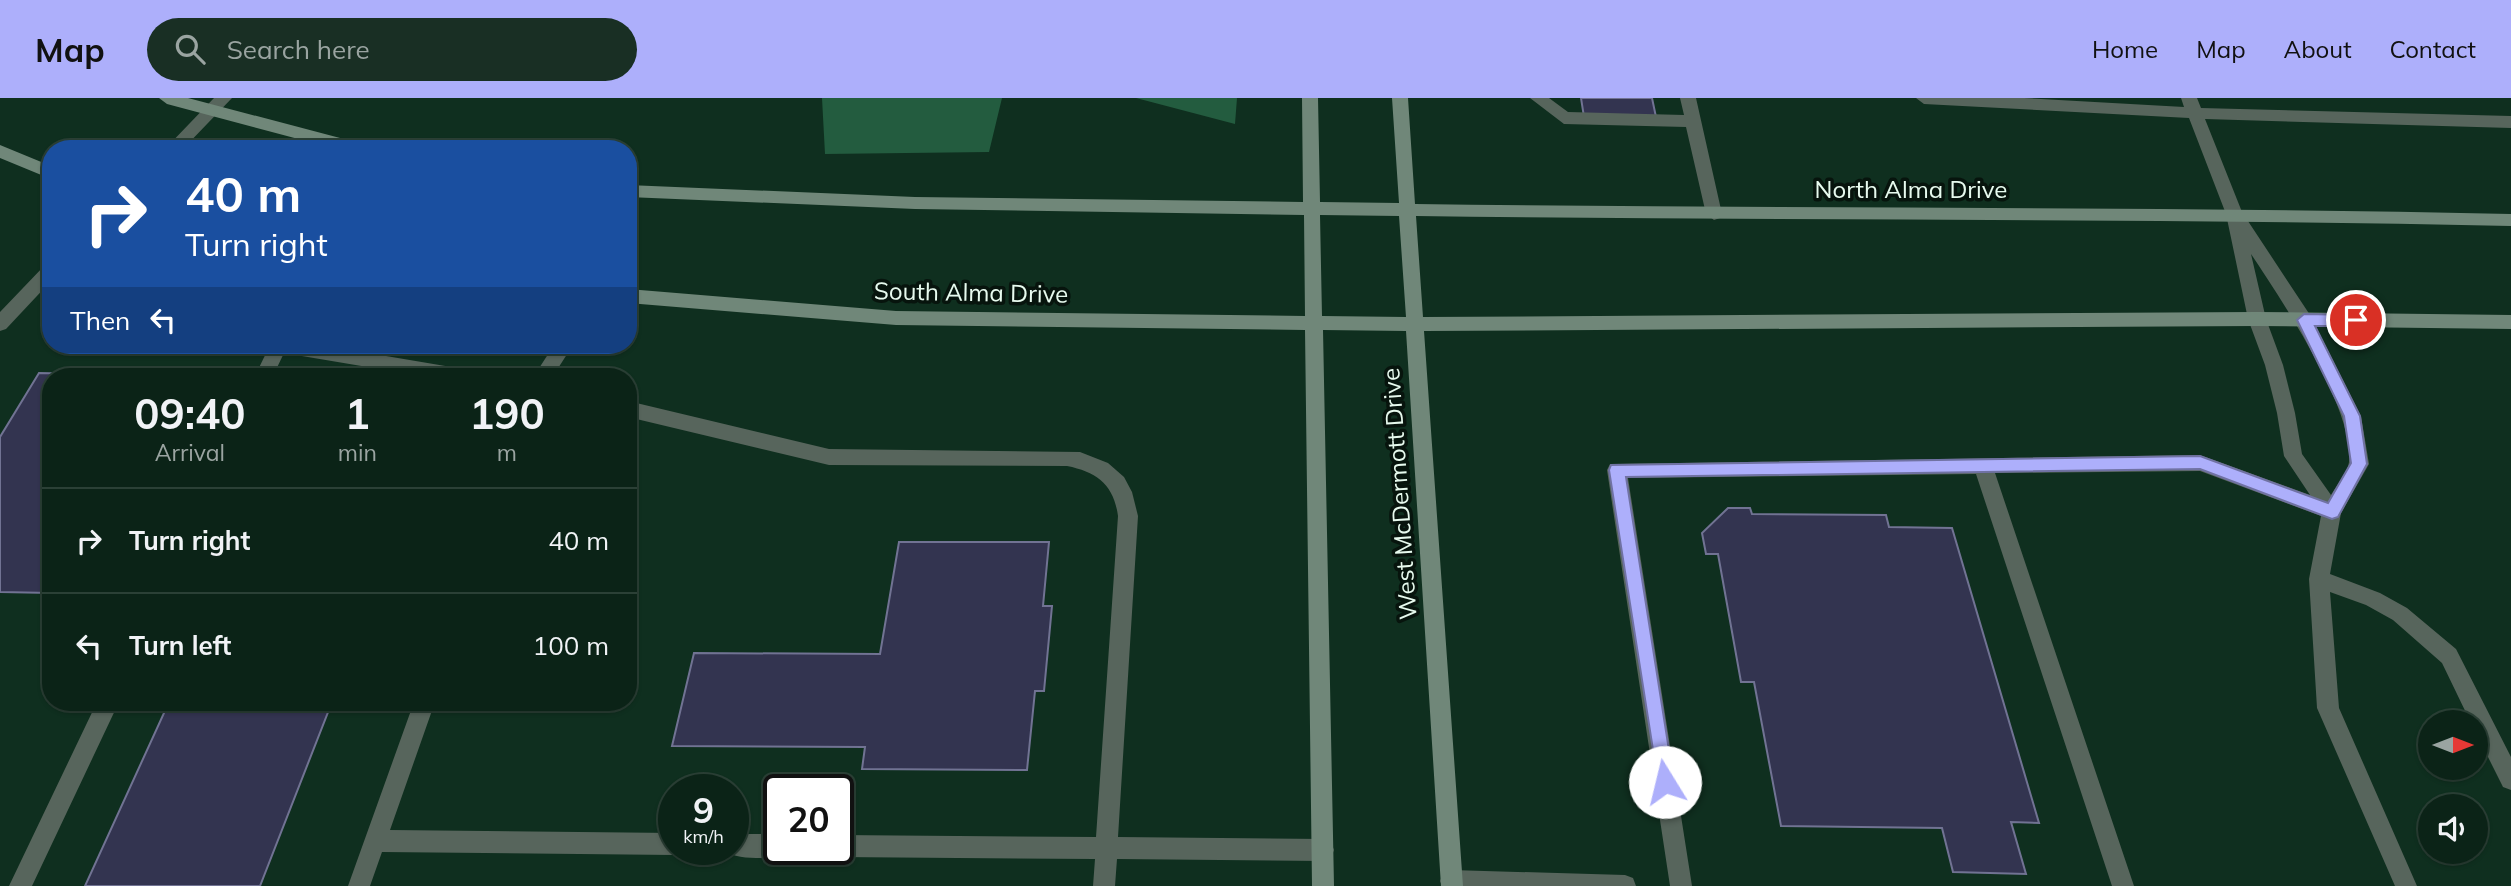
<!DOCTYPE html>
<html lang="en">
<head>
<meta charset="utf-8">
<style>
	body { margin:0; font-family:Mulish,sans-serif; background:#192f24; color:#f1f3f6; height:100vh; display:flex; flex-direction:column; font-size:26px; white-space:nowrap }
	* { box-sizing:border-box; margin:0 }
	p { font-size:23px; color:#9aa4a1 }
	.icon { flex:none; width:38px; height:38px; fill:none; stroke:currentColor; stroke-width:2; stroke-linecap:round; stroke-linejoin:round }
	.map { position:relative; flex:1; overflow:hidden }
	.panel { position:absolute; left:42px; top:270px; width:595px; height:343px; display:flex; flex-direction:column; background:#0b2317; border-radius:28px; box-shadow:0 2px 5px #0004,0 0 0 2px #2b4036 }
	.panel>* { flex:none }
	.banner { position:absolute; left:42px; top:42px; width:595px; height:214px; border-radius:28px; box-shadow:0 2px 5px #0004,0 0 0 2px #2b4036; background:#1a4fa0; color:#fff; overflow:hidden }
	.needle { width:46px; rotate:90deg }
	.tools { position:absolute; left:2418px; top:612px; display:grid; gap:14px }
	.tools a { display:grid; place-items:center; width:70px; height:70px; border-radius:50%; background:#0b2317; box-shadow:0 2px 5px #0004,0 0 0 2px #2b4036; font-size:35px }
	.speed { position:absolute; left:658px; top:676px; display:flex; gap:14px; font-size:35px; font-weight:700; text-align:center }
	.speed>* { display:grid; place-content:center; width:91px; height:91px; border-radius:50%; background:#0b2317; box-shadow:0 2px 5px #0004,0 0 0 2px #2b4036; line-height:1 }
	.speed small { font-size:18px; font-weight:400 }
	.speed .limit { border:4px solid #111; border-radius:10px; background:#fff; color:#111 }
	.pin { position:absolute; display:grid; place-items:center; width:60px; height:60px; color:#fff; margin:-30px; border:4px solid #fff; border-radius:50%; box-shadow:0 2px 7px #0007 }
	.me { position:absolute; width:77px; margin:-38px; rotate:351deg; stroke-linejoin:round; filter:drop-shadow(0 0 5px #0008) }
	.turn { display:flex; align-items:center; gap:24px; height:147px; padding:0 28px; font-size:32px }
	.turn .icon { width:91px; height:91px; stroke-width:2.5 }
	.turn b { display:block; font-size:49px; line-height:60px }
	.then { display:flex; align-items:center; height:66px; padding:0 28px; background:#0003; gap:14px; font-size:26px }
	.eta { display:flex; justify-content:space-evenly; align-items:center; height:119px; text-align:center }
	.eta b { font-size:42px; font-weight:700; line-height:49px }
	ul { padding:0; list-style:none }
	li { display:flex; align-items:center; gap:21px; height:105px; padding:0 28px; border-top:2px solid #2b4036 }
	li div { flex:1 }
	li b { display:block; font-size:26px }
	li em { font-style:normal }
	header { display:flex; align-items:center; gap:42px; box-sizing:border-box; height:98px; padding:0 35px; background:#adaffb; color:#111 }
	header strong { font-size:33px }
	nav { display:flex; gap:38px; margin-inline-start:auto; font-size:24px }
	.search { width:490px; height:63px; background:#192f24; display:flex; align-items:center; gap:18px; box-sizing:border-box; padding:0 24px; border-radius:38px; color:#9aa4a1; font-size:26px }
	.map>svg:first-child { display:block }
</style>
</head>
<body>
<header>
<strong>Map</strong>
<div class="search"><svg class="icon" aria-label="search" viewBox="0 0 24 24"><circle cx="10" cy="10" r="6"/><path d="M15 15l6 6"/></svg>Search here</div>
<nav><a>Home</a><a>Map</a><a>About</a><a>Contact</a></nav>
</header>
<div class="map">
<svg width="2511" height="788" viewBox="0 0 2511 788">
	<rect width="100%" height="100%" fill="#0f2f1f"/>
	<!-- green -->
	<path fill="#235c3f" d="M822 0H1002L989 54 825 56Z
		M1136 0H1237L1235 26Z"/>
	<!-- building -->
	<path fill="#333450" stroke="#717393" stroke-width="2" d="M1581 0H1652L1656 19H1584Z
		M39 275 88 276 51 278V495L0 494V339Z
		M1728 410H1750L1752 416 1886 417 1889 429 1952 430 2039 725 2011 724 2026 776 1953 774 1942 730 1781 728 1754 584H1741L1718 456H1706L1702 435Z
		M899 444H1049L1043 508H1052L1044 593H1035L1027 672 862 671 865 649 672 648 694 555 880 556Z
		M169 604H332L260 788H85Z"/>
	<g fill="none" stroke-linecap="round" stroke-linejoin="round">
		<!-- service -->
		<path fill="#57655c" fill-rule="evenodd" d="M214 0H232L183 51H165Z
			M1530 0H1549L1568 14 1684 17 1680 0H1696L1722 116 1720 120 1714 122 1706 116 1686 29 1564 26Z
			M1916 0H2024L2184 9 2181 0H2197L2201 10 2511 18V30L2205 21 2242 114 2310 217 2361 318 2369 366 2341 415 2330 476 2380 495 2407 510 2456 551 2511 659V692L2503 689 2476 635V625H2471L2442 565 2393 522 2366 507 2330 494 2339 610 2417 788H2395L2317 610 2309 481 2321 418 2200 373 1995 375 2134 788H2112L1976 376 1628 380 1692 788H1670L1607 372 1610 366 2200 357 2310 397 2284 358 2277 315 2265 267 2248 221 2226 116 2189 20 1924 6ZM2251 156C2281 201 2355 311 2349 364 2348 374 2336 388 2331 397L2302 356 2295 315 2283 267 2266 221Z
			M51 165V183L6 231 0 233V214L45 167Z
			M270 247H321L463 271 472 278H421L284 255 273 278H255Z
			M554 247H573L553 278H534Z
			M628 303 829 351 1080 354 1108 365 1124 379 1132 394 1138 418 1118 739 1323 741 1331 744 1334 752 1331 760 1323 763 1117 761 1115 788H1093L1095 761 838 759 830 756 828 751H838V737L1096 739 1118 418C1114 387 1097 374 1067 368L829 367 628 319Z
			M97 604H119L32 788H9Z
			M414 604H435L390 732 674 735V751H683L682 754 674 757 382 754 370 788H348Z
			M733 736H779V751H789C780 763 732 763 723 751H733Z
			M1451 772 1625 777 1633 780 1636 788H1442L1440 783 1443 775Z"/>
		<!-- secondary -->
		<path fill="#708779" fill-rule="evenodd" d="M159 0H188L359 45 367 51H336L167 6Z
			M1302 0H1318L1320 104 1399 105 1392 0H1408L1415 106C1781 111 2146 108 2511 116V128C2146 120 1781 123 1416 118L1423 219 2257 214 2511 217V231L2257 228 1424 233 1463 788H1441L1406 233 1323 232 1334 788H1312L1305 232 896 227 628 205V191L896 213 1305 218 1304 117 915 111 628 99V87L915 99 1303 104ZM1320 117 1399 118 1406 219 1322 218Z
			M0 47 51 68V81L0 60Z"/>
	</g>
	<!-- route -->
	<path fill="#adaffb" stroke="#7072a3" stroke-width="2" d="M2304 216 2356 217 2363 222 2356 228H2315L2360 318 2367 366 2338 419 2332 421 2200 371 1626 379 1674 684 1671 690 1665 693 1659 690 1609 372 1611 367 2200 358 2328 405 2351 365 2344 318 2297 222Z"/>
	<g text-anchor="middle" stroke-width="7" stroke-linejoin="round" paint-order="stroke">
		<!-- street labels -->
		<g font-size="24" fill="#e7faee" stroke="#07140d">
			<text x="1911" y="100">North Alma Drive</text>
			<text transform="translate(971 195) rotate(1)" y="8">South Alma Drive</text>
			<text transform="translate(1400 396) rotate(-94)" y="8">West McDermott Drive</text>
		</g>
	</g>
</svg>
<div class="tools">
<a><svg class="needle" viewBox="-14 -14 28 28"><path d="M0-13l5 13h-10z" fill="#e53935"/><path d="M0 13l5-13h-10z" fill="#9aa4a1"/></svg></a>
<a><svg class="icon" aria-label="sound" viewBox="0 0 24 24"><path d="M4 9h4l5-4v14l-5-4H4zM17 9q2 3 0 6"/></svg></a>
</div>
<div class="speed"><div>9<small>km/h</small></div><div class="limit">20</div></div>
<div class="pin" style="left:2356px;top:222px;background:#d93025"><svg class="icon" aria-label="arrive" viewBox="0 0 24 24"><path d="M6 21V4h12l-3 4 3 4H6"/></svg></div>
<svg class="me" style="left:1665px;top:684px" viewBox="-20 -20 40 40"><circle r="19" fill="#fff"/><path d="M0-13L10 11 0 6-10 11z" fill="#adaffb"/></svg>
<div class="banner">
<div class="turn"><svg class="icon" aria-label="right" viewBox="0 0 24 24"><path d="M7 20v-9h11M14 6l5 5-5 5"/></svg><div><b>40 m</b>Turn right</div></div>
<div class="then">Then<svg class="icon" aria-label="left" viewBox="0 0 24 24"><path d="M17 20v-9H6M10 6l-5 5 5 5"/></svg></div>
</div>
<section class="panel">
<div class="eta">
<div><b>09:40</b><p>Arrival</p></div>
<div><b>1</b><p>min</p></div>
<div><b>190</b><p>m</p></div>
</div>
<ul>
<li><svg class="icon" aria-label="right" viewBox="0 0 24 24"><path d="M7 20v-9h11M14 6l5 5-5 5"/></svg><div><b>Turn right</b></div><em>40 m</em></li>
<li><svg class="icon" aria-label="left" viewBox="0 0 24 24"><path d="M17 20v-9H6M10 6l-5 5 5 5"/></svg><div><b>Turn left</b></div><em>100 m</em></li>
</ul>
</section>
</div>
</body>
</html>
